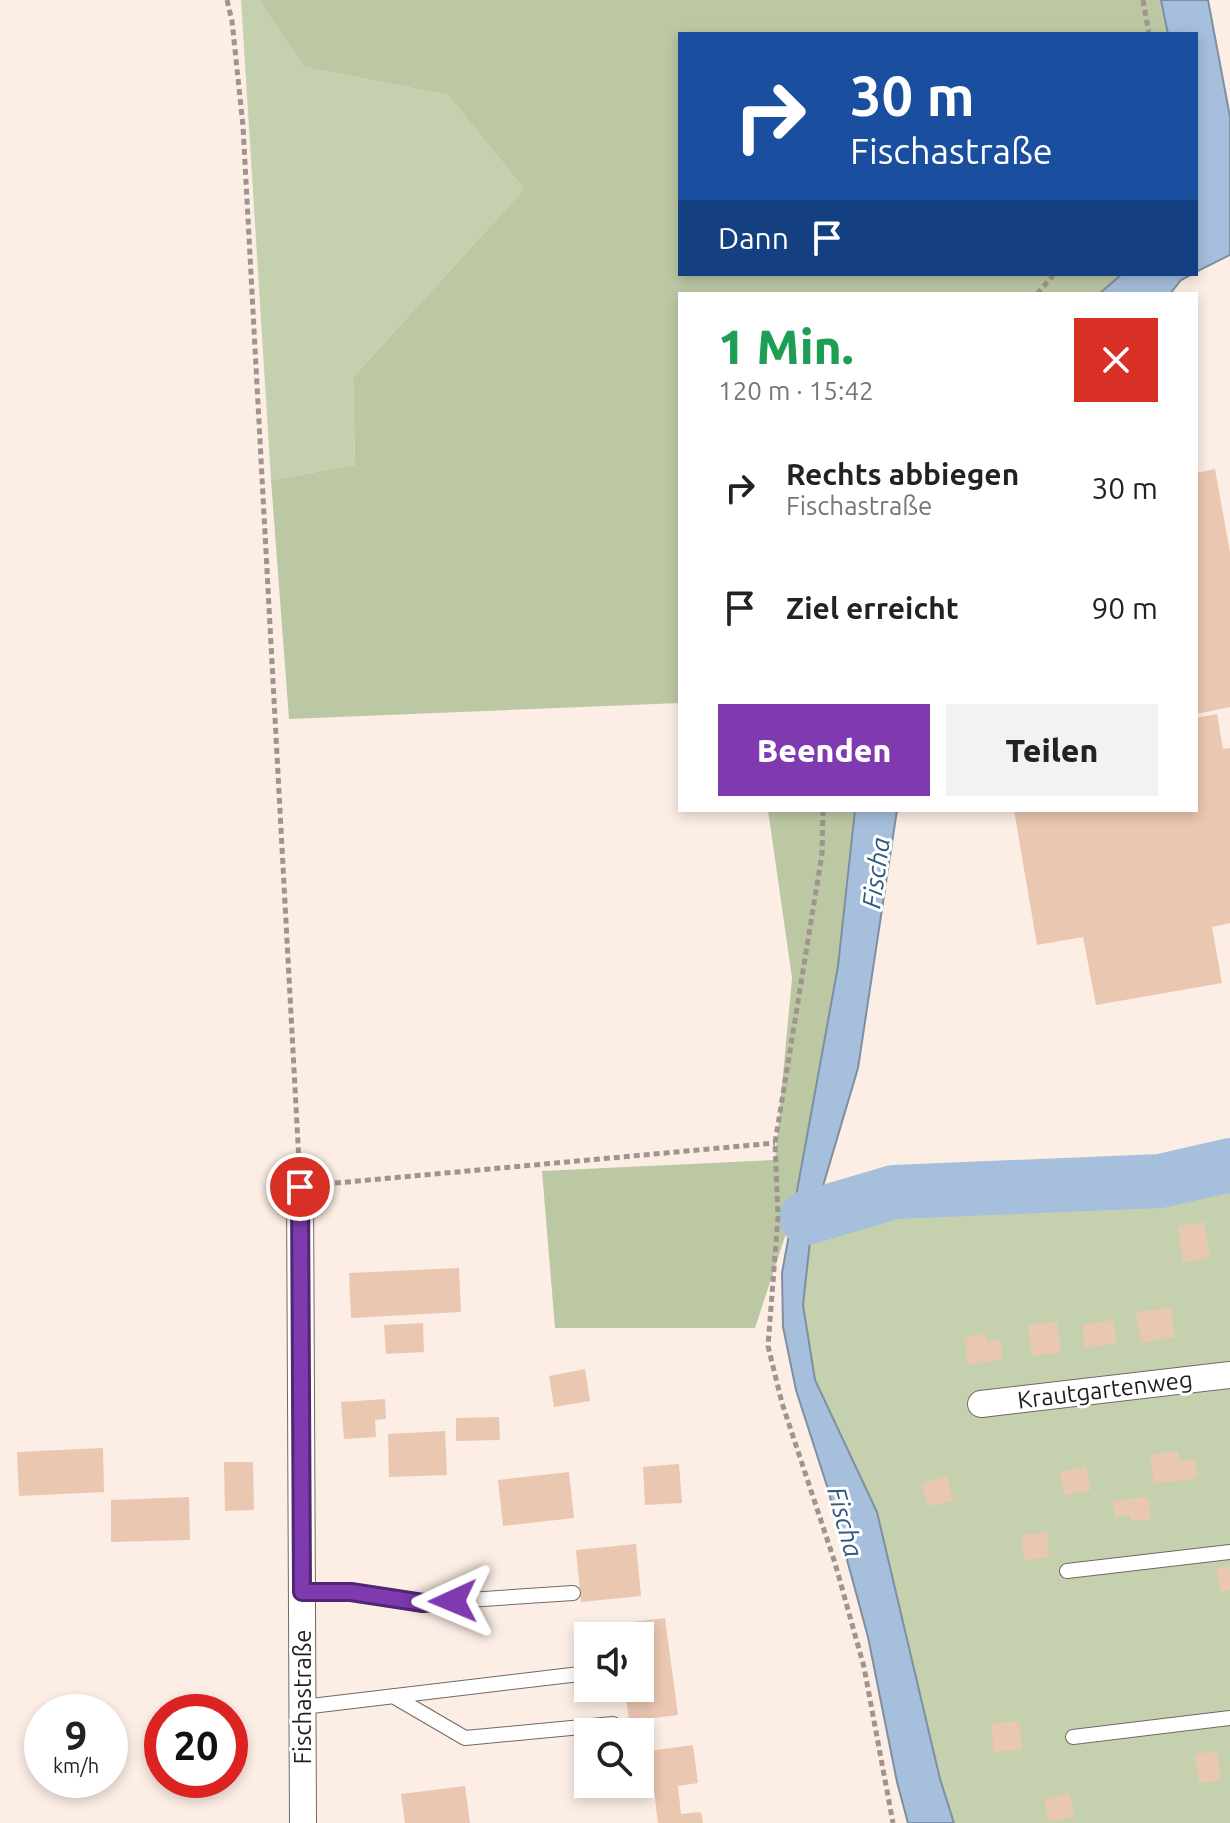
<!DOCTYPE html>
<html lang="de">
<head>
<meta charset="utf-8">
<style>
	body { margin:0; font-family:Ubuntu,sans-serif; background:#f2f2f2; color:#222; height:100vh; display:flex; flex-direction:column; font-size:30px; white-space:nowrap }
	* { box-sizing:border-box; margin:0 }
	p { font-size:26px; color:#767676 }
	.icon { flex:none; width:44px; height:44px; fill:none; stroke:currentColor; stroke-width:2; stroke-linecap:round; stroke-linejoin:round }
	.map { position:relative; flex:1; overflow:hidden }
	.side { position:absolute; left:678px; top:292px; width:520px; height:520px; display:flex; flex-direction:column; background:#fff; border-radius:0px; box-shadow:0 4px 12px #0003 }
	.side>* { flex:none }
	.hud { position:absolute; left:678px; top:32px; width:520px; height:244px; border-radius:0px; box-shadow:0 4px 12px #0003; background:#1a4fa0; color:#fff; overflow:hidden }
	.buttons { position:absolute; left:574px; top:1622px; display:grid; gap:16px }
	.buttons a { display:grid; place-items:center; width:80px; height:80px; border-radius:0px; background:#fff; box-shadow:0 4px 12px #0003; font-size:40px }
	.speed { position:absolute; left:24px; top:1694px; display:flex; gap:16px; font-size:40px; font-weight:700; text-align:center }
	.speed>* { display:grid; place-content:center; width:104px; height:104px; border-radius:50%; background:#fff; box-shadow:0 4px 12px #0003; line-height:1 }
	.speed small { font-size:20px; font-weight:400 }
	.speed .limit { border:12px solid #d22; background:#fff; color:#111 }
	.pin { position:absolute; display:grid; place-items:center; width:68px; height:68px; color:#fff; margin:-34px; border:4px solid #fff; border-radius:50%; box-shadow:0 2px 8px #0007 }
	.me { position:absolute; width:88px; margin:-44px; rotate:269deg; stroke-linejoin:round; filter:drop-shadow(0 0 6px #0008) }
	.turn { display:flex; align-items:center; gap:28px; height:168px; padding:0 40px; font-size:36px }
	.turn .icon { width:104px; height:104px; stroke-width:2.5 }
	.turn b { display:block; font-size:56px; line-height:68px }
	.then { display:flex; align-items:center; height:76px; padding:0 40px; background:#0003; gap:16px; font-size:30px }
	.round { display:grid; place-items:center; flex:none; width:84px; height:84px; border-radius:0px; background:#f2f2f2 }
	.headline { display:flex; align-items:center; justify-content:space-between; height:136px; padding:0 40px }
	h1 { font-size:48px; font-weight:800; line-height:60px; color:#1e9e55 }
	.button { display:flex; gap:16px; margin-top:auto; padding:16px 40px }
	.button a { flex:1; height:92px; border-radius:0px; background:#7e3aae; color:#fff; font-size:32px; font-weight:800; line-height:92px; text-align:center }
	.button a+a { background:#f2f2f2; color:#222 }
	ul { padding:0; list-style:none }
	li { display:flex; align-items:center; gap:24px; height:120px; padding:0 40px }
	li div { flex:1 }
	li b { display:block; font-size:30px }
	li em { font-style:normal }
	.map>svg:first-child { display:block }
</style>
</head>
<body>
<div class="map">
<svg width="1230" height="1823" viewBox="0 0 1230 1823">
	<rect width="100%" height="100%" fill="#fceee5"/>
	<!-- green -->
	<path fill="#c5d0af" d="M241 0H259L304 67 448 95 524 189 353 377 355 465 271 480Z
		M1230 1178V1823H954L940 1779 877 1512 815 1380 803 1305 812 1223 895 1199 976 1204 1168 1187Z"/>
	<!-- forest -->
	<path fill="#bcc8a4" d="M259 0H1161L1168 34H680V274H1122L1099 294H680V703L289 719 271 480 355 465 353 377 524 189 448 95 304 67Z
		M768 810H855L838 966 795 1206 755 1328H555L542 1171 775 1160 792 978Z"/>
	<!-- water -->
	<path fill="#a6bfdc" stroke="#7f8fa2" stroke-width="2" d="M1161 0H1208L1230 117V255L1196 272V34H1168Z
		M1122 274H1192L1181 280 1170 294H1099Z
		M855 810H897L858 1068 812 1223 803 1305 815 1380 877 1512 940 1779 954 1823H908L897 1782 868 1637 827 1486 796 1390 783 1327 782 1273 838 966Z"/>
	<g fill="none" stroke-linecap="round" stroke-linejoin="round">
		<!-- river -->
		<path stroke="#a6bfdc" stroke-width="54" d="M806 1218 894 1192 1160 1181 1230 1165"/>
	</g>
	<!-- building -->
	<path fill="#eac7b1" d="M1215 469 1230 552V707L1196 714V473Z
		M1217 714 1223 749 1230 748V923L1212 927 1222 983 1096 1005 1083 937 1037 945 1014 810H1196V718Z
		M1204 1222 1210 1258 1183 1262 1178 1226Z
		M459 1268 461 1312 351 1318 349 1273Z
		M1171 1307 1175 1337 1141 1343 1136 1312Z
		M1113 1320 1117 1343 1085 1348 1082 1325Z
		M1057 1322 1061 1353 1032 1356 1028 1326Z
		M423 1323 424 1352 386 1354 384 1325Z
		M986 1334 987 1342 1000 1340 1003 1359 968 1365 964 1338Z
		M585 1369 590 1401 554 1407 549 1376Z
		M385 1399 386 1419 375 1420 376 1437 344 1439 341 1402Z
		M499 1417 500 1440 456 1441V1418Z
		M445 1431 447 1475 389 1477 388 1434Z
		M103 1448 104 1492 19 1496 17 1452Z
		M1178 1451 1180 1461 1195 1459 1197 1478 1154 1484 1150 1455Z
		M224 1462H253L254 1510 225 1511Z
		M679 1464 682 1503 645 1505 643 1467Z
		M1086 1467 1091 1490 1065 1495 1060 1472Z
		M569 1472 574 1518 503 1526 498 1480Z
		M948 1477 953 1501 927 1506 922 1483Z
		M189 1497 190 1540 111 1542V1500Z
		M1148 1497 1151 1519 1131 1521 1130 1515 1115 1517 1113 1501Z
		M1047 1532 1049 1557 1024 1560 1021 1535Z
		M636 1544 641 1596 581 1602 576 1550Z
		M1230 1566V1590L1221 1592 1216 1569Z
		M665 1618 678 1715 629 1721 625 1688H640V1636H618L617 1624Z
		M1019 1721 1022 1749 994 1752 991 1724Z
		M693 1745 698 1783 678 1786 681 1814 701 1812 703 1823H658L649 1751Z
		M1217 1751 1221 1780 1199 1783 1195 1754Z
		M465 1786 470 1823H405L401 1794Z
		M1069 1793 1075 1816 1049 1822 1044 1799Z"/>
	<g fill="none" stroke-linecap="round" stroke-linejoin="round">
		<!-- lane casing -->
		<g stroke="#746860" stroke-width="16">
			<path id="lane" d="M1067 1571 1230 1552
				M302 1592H351L423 1603 573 1593
				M393 1696 465 1738 613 1724
				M303 1707 588 1673
				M1073 1737 1230 1718"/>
		</g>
		<!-- street casing -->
		<g stroke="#746860" stroke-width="28">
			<path id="street" d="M300 1187 303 1823
				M981 1404 1230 1375"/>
		</g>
		<!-- path -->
		<path stroke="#9f958e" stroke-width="5" stroke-dasharray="6 4" stroke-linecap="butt" d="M227 0 232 21 243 126 299 1162
			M1143 0 1149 34
			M1037 294 1054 274
			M823 810 822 854 775 1143 778 1217 768 1346 782 1403 835 1563 864 1667 893 1823
			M325 1184 775 1143"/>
		<!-- lane -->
		<use href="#lane" stroke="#fff" stroke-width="14"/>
		<!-- street -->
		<use href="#street" stroke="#fff" stroke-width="26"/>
	</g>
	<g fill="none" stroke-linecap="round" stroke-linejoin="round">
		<!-- route casing -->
		<g stroke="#522671" stroke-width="20">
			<path id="route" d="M300 1187 302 1592H351L423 1603 453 1601"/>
		</g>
		<!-- route -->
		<use href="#route" stroke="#7e3aae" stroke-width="14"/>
	</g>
	<g text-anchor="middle" stroke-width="6" stroke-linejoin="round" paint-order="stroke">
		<!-- street labels -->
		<g font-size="24" fill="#231e1b" stroke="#fff">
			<text transform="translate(1105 1390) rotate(-7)" y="8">Krautgartenweg</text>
			<text transform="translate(303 1697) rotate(-90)" y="8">Fischastraße</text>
		</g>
		<!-- water labels -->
		<g font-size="26" font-style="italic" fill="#325780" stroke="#fff">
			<text transform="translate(876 873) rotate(-82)" y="9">Fischa</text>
			<text transform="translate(845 1522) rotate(75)" y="9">Fischa</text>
		</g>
	</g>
</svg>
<div class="buttons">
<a><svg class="icon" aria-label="sound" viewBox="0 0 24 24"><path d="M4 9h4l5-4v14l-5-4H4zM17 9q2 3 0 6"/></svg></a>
<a><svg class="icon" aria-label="search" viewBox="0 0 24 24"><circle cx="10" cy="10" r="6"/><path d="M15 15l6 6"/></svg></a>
</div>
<div class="speed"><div>9<small>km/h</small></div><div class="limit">20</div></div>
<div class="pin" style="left:300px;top:1187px;background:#d93025"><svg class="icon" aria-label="arrive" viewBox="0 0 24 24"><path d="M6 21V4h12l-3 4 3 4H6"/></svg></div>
<svg class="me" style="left:453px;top:1601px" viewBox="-20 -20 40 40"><path d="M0-17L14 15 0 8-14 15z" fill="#7e3aae" stroke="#fff" stroke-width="4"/></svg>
<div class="hud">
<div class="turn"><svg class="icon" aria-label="right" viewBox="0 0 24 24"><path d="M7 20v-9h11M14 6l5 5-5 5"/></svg><div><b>30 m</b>Fischastraße</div></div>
<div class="then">Dann<svg class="icon" aria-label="arrive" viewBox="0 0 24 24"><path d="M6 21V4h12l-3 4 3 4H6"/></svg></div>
</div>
<section class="side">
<div class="headline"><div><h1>1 Min.</h1><p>120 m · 15:42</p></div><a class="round" style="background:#d93025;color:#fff"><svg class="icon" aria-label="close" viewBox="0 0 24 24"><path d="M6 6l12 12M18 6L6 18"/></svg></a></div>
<ul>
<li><svg class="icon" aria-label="right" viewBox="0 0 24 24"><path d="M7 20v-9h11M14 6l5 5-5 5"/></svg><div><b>Rechts abbiegen</b><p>Fischastraße</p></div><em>30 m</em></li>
<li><svg class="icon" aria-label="arrive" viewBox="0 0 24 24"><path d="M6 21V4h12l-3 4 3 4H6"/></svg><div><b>Ziel erreicht</b></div><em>90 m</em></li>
</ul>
<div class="button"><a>Beenden</a><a>Teilen</a></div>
</section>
</div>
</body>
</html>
